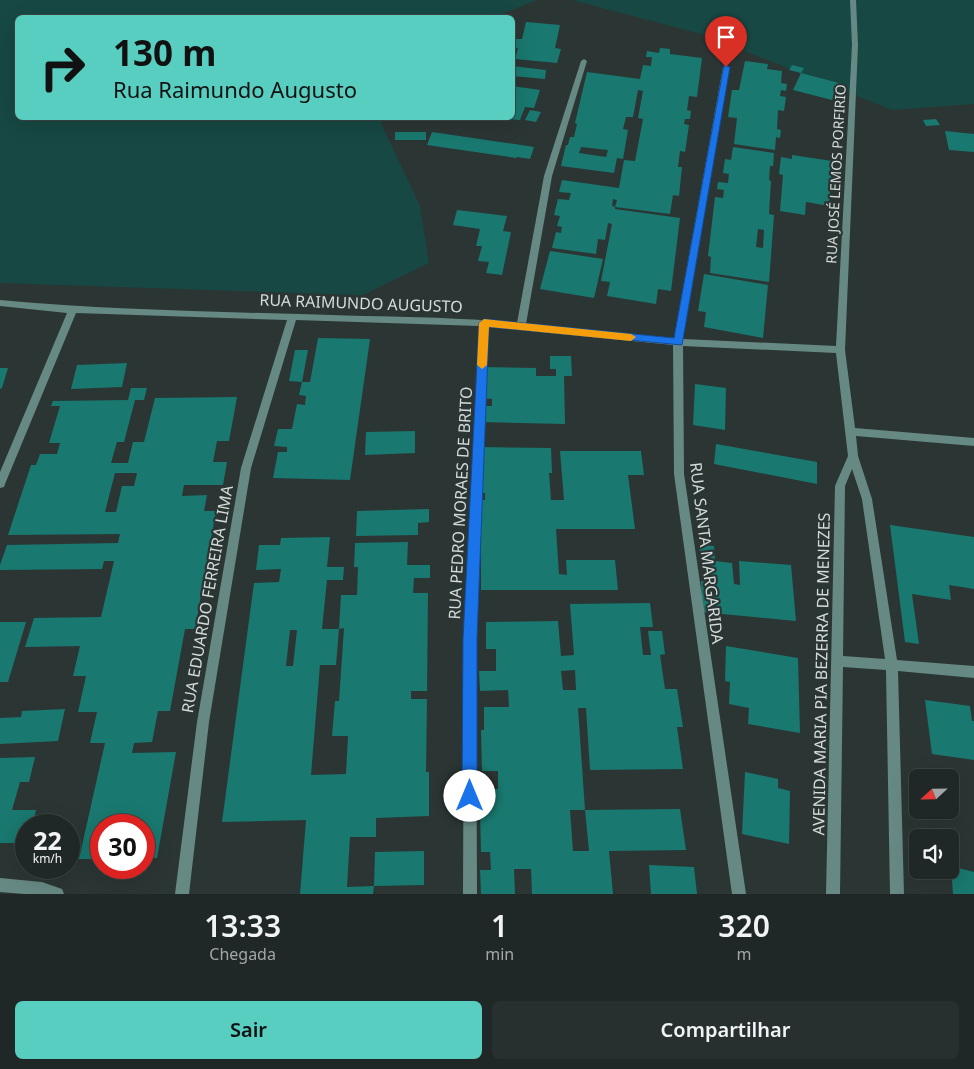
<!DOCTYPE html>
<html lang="pt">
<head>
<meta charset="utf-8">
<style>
	body { margin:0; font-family:"Noto Sans",sans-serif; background:#28302f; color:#f1f3f6; height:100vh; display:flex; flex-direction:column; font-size:19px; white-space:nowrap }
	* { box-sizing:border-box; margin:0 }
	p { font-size:16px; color:#a2a6a7 }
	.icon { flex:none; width:28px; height:28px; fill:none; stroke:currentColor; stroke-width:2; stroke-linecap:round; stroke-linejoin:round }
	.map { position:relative; height:894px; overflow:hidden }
	.sheet { display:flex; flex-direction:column; background:#202827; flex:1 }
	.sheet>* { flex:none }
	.top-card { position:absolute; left:15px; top:15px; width:500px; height:105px; border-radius:8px; box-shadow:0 5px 20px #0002,0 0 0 1px #3d4444; background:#58cec0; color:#111; overflow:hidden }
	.needle { width:32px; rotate:248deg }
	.controls { position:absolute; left:909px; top:769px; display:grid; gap:10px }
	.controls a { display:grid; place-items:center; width:50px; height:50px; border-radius:8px; background:#202827; box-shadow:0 5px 20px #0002,0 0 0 1px #3d4444; font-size:25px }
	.speed { position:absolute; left:15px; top:814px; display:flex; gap:10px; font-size:25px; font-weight:700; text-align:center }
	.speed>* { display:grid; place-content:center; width:65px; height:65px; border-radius:50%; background:#202827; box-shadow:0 5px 20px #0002,0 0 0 1px #3d4444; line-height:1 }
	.speed small { font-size:12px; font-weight:400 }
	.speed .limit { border:8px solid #d22; background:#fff; color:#111 }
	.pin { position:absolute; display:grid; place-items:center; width:42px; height:42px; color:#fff; margin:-51px -21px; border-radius:50% 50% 50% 0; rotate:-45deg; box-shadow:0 0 5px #0007 }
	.pin .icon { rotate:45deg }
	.me { position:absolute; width:55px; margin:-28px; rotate:0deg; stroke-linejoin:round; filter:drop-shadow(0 0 4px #0008) }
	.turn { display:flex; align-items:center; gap:18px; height:105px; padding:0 15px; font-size:22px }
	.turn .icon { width:65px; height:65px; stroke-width:2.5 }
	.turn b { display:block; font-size:35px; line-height:42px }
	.eta { display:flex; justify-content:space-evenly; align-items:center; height:85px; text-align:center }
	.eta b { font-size:30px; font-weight:600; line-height:35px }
	.action { display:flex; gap:10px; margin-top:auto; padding:10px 15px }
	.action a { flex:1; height:58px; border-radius:8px; background:#58cec0; color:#111; font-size:20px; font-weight:600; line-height:58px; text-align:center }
	.action a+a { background:#28302f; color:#f1f3f6 }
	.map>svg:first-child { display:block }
</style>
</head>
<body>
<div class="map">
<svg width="974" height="894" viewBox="0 0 974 894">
	<rect width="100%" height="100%" fill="#2b3634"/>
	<!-- green -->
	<path fill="#174843" d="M0 0H537L492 18H18V118H385L381 123 420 206 429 263 363 295 0 283Z
		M572 0H974V104L892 110 705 35Z"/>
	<!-- building -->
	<path fill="#19786f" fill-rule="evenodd" d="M526 22 560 25 555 48 561 49 557 63 515 59 518 48 512 47V43L514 39H522Z
		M660 48 670 49V54L702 58 697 97 689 96 687 110 691 111 690 119H685L684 124 689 125 685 152 680 151 678 167H682L679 196 673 195 670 214 615 207 617 200 613 199 612 206 615 207V209L680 218 671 291 658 289 656 304 607 296 610 282 601 281 612 224 608 223 605 240 598 239 596 254 552 248 556 232 561 233 562 227 557 226 560 216 554 215 558 199 569 200 571 193 559 192 562 180 619 188 624 160 635 161 643 119 638 118 643 91 638 90 633 117H626L623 129 628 130 623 159 617 158 614 173 561 166 566 145H568L570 137H574L577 124 575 123 587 72 640 79 643 65 651 66 652 57H646L647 51 659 53ZM581 147 608 150 606 157 579 153Z
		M745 61 768 64 767 69 782 71 781 83 787 84 786 91 781 90 780 96 786 97 784 111 778 110 777 129 781 130 780 138 776 137 775 150 734 144 737 118 728 117 730 103 732 90H739Z
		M792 65 804 68 801 73 789 70Z
		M512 66 546 70 545 79 512 76Z
		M801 73 839 83 832 100 793 90Z
		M512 86 540 90 534 108 525 107 520 120 508 119 512 118Z
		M530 110 541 112 536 122 525 120Z
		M936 119 940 125 926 126 923 120Z
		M945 131 974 134V152L949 150Z
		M395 132H426V140H395Z
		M432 132 521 145 534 147 530 159 517 157 516 158 427 145Z
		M733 147 774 153 773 166H770L769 180 771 181 769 214 774 215 769 282 710 273 711 257 708 256 715 197 723 198 724 190 717 189 718 182 728 183 729 174 723 173 725 159 731 160ZM758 229 764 230 763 248 756 247Z
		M792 155 832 161 829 206 806 202 805 215 780 211 783 175 779 174 781 157 792 159Z
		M457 210 507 216 503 231 511 232 502 275 486 273 489 262 478 261 482 246H476L480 229 453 225Z
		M550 251 603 259 594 298 540 289Z
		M704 274 768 285 763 338 704 327 706 312 698 311Z
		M318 338 370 339 350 480 273 478 278 452H287V447L274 446 278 429H292L297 404 305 405 306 396 299 395 302 382H310Z
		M295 350H308L302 382 289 381Z
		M550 356H571L572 376H564L565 424 481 422V406H492V399L481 398 482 367 536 368V376H556V369H550Z
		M127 363 122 387 71 389 77 365Z
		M0 368H8L2 388 0 389Z
		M695 384 726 388 725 430 693 425Z
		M131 388H147L144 400H135L124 442H117L111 463H128L133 442H144L155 398 237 397 229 441H217L213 462H227L223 485H184L182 496 207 495 204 511H216L195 629H185L170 711H158L152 742 134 743 132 753 176 752 157 858H144V825H101V859H79L105 743H90L97 712H78L86 676H73L80 646 25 647 34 618 101 617 114 561H104L102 569 0 570V565L7 545 118 543 120 534 8 535 31 465H36L40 454H57L60 443H49L60 406H51L53 401 128 400ZM115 473H137L134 486H122L116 512H105Z
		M415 431V453L365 455 366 432Z
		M716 444 817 462V484L714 464Z
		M479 447 551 448 552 473H549L551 500H564L560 451H641L644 475H628L635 529H556L559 574 567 575 566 560H615L618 590H481V500H485V493H479Z
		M429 509V522L418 523V535L356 536 357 511Z
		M890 525 974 537V589L949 585 951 600 912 594 919 644 905 642Z
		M330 537 327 567H344L343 580H327L322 629H339L336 665H320L311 775 346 774 348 736H332L335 701H339L344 628 339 629 341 595H357L358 567H354L355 543 408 542 407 565H430V578H414L413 593H428L427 691H411V699H427L426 772H429V816L376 818V837H350L347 887 374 886 373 894H300L306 820 222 822 254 583 279 582 281 569 256 570 259 545H280L281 538ZM290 630H297L293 666H286Z
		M699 545 714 546 715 561 732 563 734 584 740 585 739 561 791 565 796 621 702 612 701 581 711 582 707 560H700Z
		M650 603 653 627H640L643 655H651L648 631H662L665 654 660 655 665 689H677L683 727H677L683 769 590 770 586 708H578L585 810H570L573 851H589L585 810 680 809 686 850 609 851 613 894H532L531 869H514L515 894H481L480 870H491L490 852H481L480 811H488V789H498V771H482L481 730H484V707H509L508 690 480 691 479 671H496V649H486V622L558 621 561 656 574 655 570 604ZM575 670 576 690H563L561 671Z
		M0 622H26L8 682H0Z
		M726 646 798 658 800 733 748 724 749 708 729 704 730 682 725 681Z
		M925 700 970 706 972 721H974V760L932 754Z
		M65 709 58 741 0 744V718L21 717 22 711Z
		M35 757 29 782H20L12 810H36L33 825H26V843H0V758Z
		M745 772 778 779V788L790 791 789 844 742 834Z
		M424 851V885L374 886 375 852Z
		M649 865 694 867 697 894H651Z
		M951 866 974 872V894H953Z"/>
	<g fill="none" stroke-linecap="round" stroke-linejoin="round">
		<!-- minor -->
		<path fill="#678984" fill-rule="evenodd" d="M850 0H856L858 45 845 350 855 428 974 438V446L856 436 858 456 872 499 897 660 974 666V678L898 671 904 894H890L886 670 843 667 840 894H826L835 486 848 456 836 353 683 346 684 474 746 894H732L674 474 673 345 488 327 476 639 477 894H463L464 639 479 326 296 320 251 468 209 722 189 894H175L197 722 241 468 287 320 76 313 5 484 4 487 0 488V472L67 313 0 306V300C120 311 242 312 362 316 414 317 466 318 517 323L544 176 581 61 584 59 587 61 552 176 526 324 674 338 723 67 726 65 729 67 683 339 836 346 852 45ZM852 469 862 499 885 659 843 656 845 486Z
			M0 878 42 882 62 889 64 894H24L0 892Z"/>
	</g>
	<!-- route -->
	<path fill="#1a73e8" stroke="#114b97" d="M724 65 730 67 682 345 489 327 477 639V796L475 801 470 803 465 801 462 796 463 639 479 323 484 319 674 338Z"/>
	<!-- slow -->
	<path fill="#f59e0b" d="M484 319 631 334 636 337 631 341 489 327 487 365 482 369 477 365 479 323Z"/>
	<g text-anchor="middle" stroke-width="4.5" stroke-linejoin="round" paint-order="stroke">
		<!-- far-street labels -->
		<g font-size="14" fill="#d4dbda" stroke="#2b3634">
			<text transform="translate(836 174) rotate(-87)" y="5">RUA JOSÉ LEMOS PORFIRIO</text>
		</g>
		<!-- street labels -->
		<g font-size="16" fill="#d4dbda" stroke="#2b3634">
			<text transform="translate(361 303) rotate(2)" y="6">RUA RAIMUNDO AUGUSTO</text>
			<text transform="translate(460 503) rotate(-87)" y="6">RUA PEDRO MORAES DE BRITO</text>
			<text transform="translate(707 553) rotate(83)" y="6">RUA SANTA MARGARIDA</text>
			<text transform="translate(207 599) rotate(-80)" y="6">RUA EDUARDO FERREIRA LIMA</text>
			<text transform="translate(821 674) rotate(-89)" y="6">AVENIDA MARIA PIA BEZERRA DE MENEZES</text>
		</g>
	</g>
</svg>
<div class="controls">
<a><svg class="needle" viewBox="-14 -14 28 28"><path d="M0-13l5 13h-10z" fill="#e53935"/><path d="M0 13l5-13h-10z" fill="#a2a6a7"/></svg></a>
<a><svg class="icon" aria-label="sound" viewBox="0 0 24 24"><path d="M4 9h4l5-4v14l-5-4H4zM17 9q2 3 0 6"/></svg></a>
</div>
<div class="speed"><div>22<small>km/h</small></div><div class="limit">30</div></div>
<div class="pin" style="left:726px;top:67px;background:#d93025"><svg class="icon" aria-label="arrive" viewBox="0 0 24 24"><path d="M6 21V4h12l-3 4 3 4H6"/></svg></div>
<svg class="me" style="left:470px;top:796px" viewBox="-20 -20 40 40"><circle r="19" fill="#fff"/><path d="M0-13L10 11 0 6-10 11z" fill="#1a73e8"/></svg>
<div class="top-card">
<div class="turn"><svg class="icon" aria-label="right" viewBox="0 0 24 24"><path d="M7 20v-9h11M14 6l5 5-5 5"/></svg><div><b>130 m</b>Rua Raimundo Augusto</div></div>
</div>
</div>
<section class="sheet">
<div class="eta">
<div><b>13:33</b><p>Chegada</p></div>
<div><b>1</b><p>min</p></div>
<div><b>320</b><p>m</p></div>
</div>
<div class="action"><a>Sair</a><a>Compartilhar</a></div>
</section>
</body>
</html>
